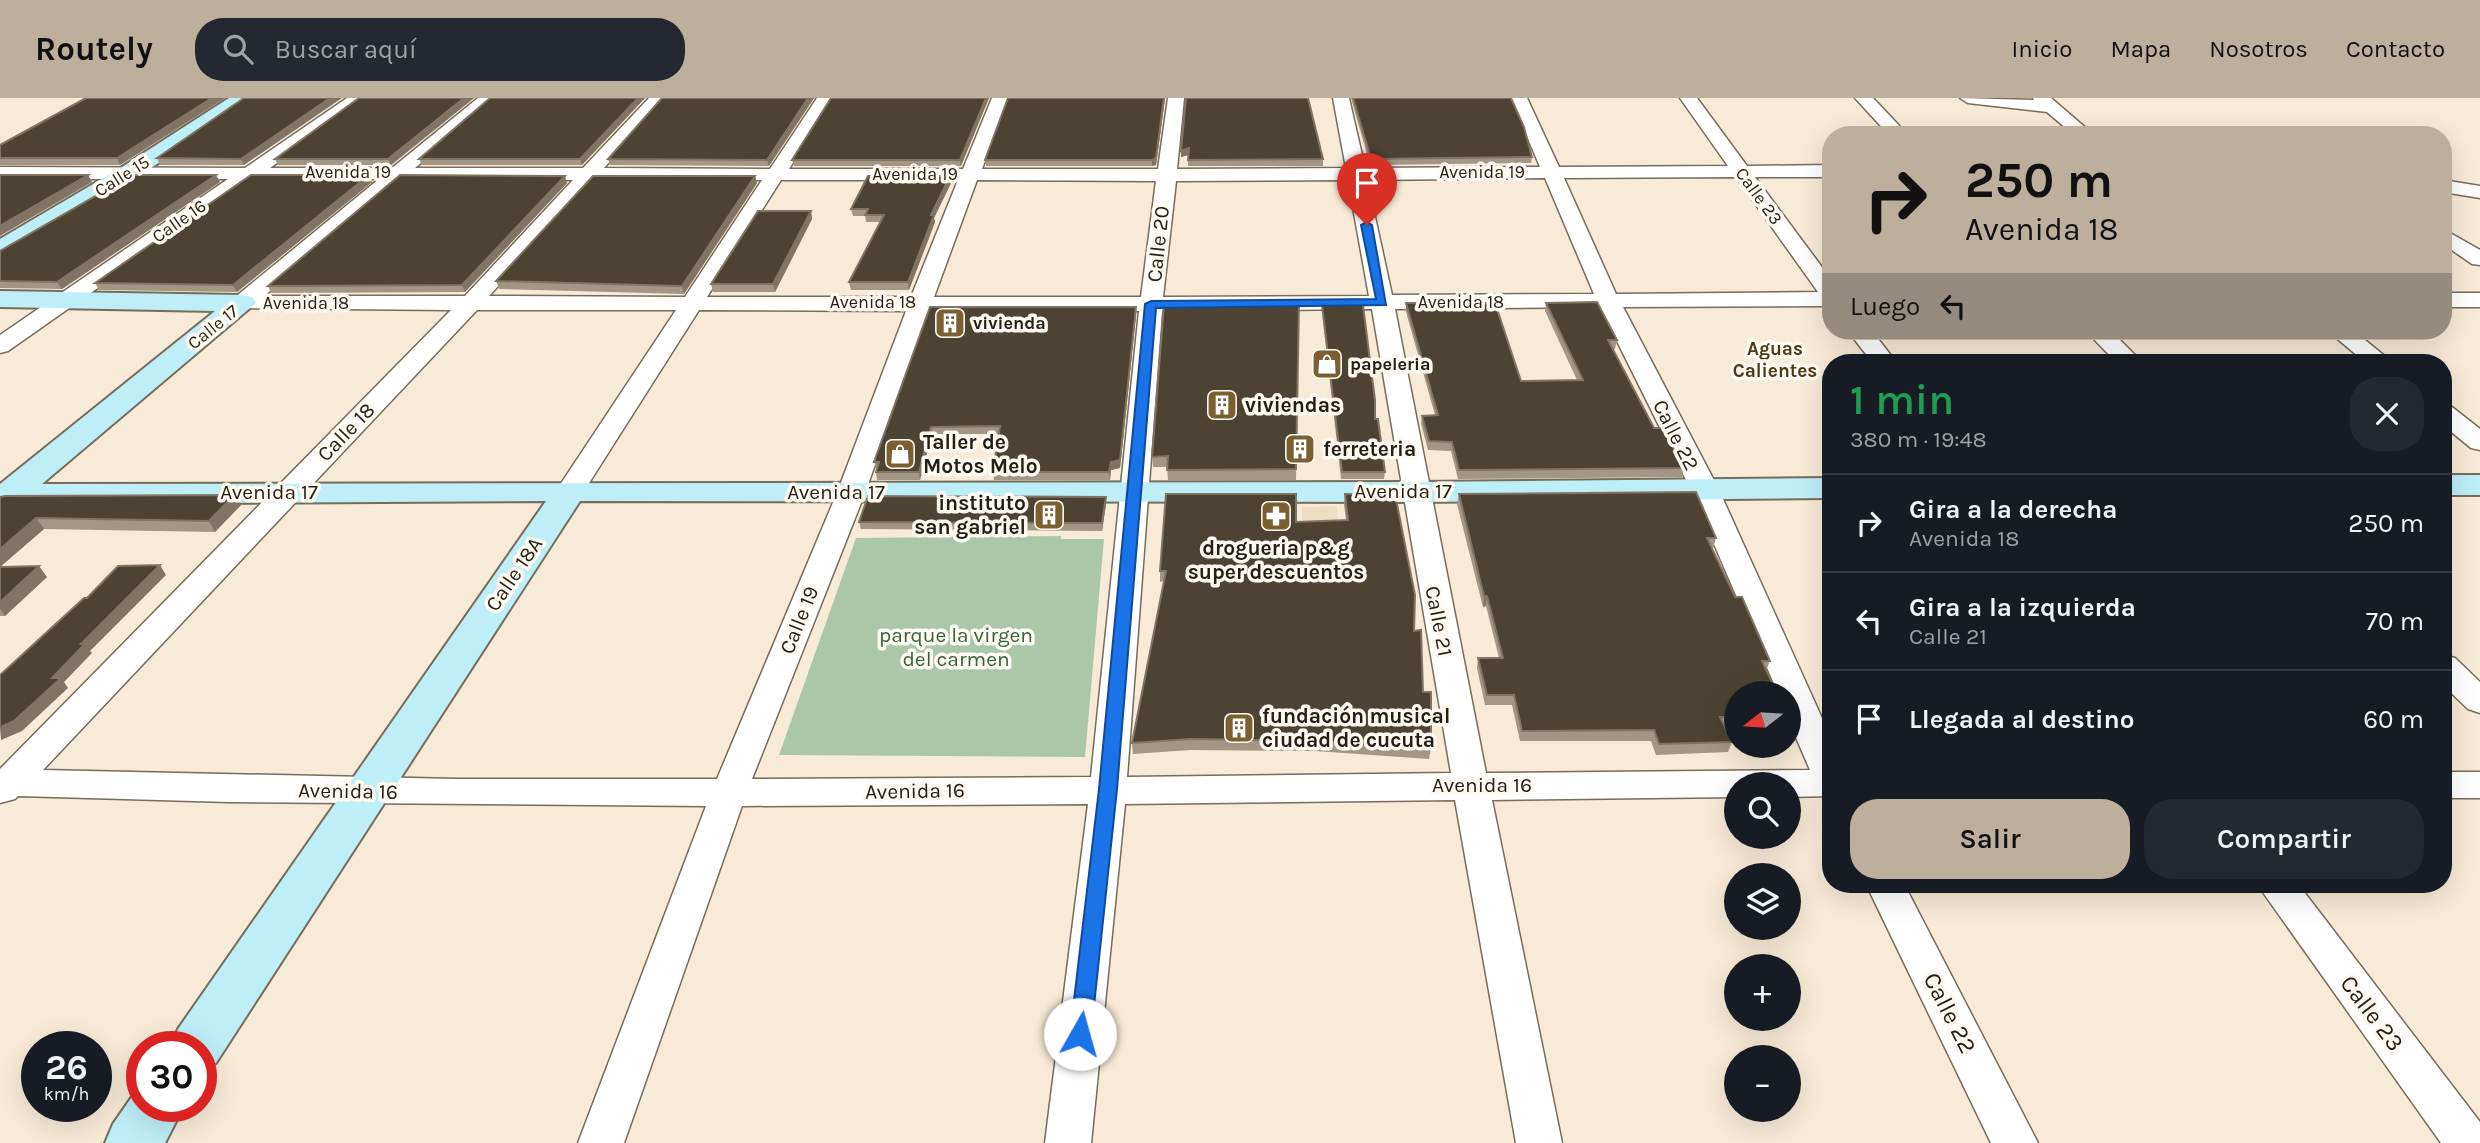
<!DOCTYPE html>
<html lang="es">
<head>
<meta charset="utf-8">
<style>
	body { margin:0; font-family:Karla,sans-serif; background:#242831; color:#f1f3f6; height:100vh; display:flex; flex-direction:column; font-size:26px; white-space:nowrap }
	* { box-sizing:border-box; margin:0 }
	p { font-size:23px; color:#9ea1a6 }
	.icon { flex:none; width:38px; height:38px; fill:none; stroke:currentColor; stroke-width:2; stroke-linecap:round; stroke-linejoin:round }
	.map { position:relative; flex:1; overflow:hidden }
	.panel { position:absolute; left:1822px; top:256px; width:630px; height:539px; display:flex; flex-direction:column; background:#171b24; border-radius:28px; box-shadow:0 7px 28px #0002 }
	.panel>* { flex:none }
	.guide { position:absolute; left:1822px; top:28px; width:630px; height:214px; border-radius:28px; box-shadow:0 7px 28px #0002; background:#bcb09d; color:#111; overflow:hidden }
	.needle { width:46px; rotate:253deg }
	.fabs { position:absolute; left:1724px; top:583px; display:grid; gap:14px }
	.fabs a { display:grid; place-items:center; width:77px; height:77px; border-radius:50%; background:#171b24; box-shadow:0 7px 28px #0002; font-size:35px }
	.speed { position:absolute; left:21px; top:933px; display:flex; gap:14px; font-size:35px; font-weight:700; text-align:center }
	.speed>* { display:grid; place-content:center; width:91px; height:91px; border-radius:50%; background:#171b24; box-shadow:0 7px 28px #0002; line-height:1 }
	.speed small { font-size:18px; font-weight:400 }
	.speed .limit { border:10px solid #d22; background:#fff; color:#111 }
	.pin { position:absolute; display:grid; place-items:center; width:60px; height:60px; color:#fff; margin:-72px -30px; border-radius:50% 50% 50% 0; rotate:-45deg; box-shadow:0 0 7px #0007 }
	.pin .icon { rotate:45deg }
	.me { position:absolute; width:77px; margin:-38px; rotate:7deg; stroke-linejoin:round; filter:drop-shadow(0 0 5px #0008) }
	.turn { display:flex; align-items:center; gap:24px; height:147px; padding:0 28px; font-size:32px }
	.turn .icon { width:91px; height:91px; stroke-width:2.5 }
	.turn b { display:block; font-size:49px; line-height:60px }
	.then { display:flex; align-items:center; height:66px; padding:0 28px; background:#0003; gap:14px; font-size:26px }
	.round { display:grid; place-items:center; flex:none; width:74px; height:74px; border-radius:28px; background:#242831 }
	.head { display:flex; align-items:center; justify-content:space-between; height:119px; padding:0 28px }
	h1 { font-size:42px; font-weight:600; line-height:52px; color:#1e9e55 }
	.cta { display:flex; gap:14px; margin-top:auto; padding:14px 28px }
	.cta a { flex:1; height:80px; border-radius:28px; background:#bcb09d; color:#111; font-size:28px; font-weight:600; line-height:80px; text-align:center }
	.cta a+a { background:#242831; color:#f1f3f6 }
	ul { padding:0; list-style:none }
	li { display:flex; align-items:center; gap:21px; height:98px; padding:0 28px; border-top:2px solid #363941 }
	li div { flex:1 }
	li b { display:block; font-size:26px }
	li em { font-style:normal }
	header { display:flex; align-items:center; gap:42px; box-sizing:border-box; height:98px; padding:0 35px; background:#bcb09d; color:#111 }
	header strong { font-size:33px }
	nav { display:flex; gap:38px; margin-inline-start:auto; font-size:24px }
	.search { width:490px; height:63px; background:#242831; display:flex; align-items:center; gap:18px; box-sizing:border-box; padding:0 24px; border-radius:28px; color:#9ea1a6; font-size:26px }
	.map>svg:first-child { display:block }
</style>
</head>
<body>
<header>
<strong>Routely</strong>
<div class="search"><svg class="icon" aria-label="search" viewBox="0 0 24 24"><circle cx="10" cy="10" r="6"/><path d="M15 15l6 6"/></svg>Buscar aquí</div>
<nav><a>Inicio</a><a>Mapa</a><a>Nosotros</a><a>Contacto</a></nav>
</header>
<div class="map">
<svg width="2480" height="1045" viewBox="0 0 2480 1045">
	<rect width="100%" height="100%" fill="#f7ebd7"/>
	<!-- built -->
	<path fill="#eeddc2" d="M1337 408 1338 427 1302 430V409Z"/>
	<!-- green -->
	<path fill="#aac7a7" d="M1061 438V441H1104L1085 659 779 657 856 440Z"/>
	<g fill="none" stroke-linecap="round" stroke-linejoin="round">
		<!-- street casing -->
		<g stroke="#776c5a" stroke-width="3">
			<path id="street" d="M347 0H366L270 70H392L478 0H496L415 70H583L649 0H666L604 70 770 71 817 0H833L789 71H963L992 0H1008L982 71H1158L1168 0H1184L1177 71 1346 70 1333 0H1349L1365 70 1540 69 1511 0H1527L1559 69 1728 68 1680 0H1697L1747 68 1830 67V79H1755L1830 180V208L1623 209 1718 390 1830 638V698L1788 699V686H1736V699L1492 702 1562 1045H1516L1455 702 1125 706 1091 1045H1045L1088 706 742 708 624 1045H578L706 708 229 704 18 698 15 701 0 705V671L451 212 234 210 231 205 234 200 379 81H253L8 253 0 255V237L228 81H0V69L245 70ZM1736 79 1818 194 1616 196 1564 80ZM1545 80 1594 196 1392 197 1367 82ZM402 81 573 82 465 198H264ZM594 82H762L685 199 489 198ZM781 82H958L911 199H707ZM977 82 1156 83 1141 199H934ZM1348 82 1369 198 1163 199 1176 83ZM1600 209 1690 390 1778 595H1788V621L1810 672 1486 675 1395 211ZM1372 211 1451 675 1127 679 1162 213ZM477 212H676L556 393 560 399 570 401 580 399 584 393 699 212 906 213 837 395 717 681H457L43 672ZM929 213H1139L1091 679 752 681 865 395Z
				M1855 0H1873L1908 37H1889Z
				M1960 0 2034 2 2033 0H2051L2094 37H2074L2047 14 1968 5Z
				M2443 82 2480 88V100L2443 94Z
				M2443 131 2480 152V167L2472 166 2443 146Z
				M2443 195H2480V209H2443Z
				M1848 233H1872L1896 264H1872Z
				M2086 233H2111L2142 264H2116Z
				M2328 233H2354L2392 264H2365Z
				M2443 306 2452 309 2480 331V352L2471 350 2443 327Z
				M2443 557 2455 560 2480 584V615L2468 611 2443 587Z
				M2443 674H2480V700H2443Z
				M1866 786H1904L2038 1045H1991Z
				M2257 786H2298L2480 1024V1045H2441Z"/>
		</g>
		<!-- secondary casing -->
		<g stroke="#776c5a" stroke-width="4">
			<path id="secondary" d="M229 0H253L138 79 9 157 0 160V141L122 69Z
				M0 193 242 197 252 199 256 205 42 386 1415 384 1830 380V400L1415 404 580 403 216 965 201 970V948H171L178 931 546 403 12 406 0 409V386L215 213 0 209Z
				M2443 377H2480V397H2443Z
				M142 989V1008H184L165 1045H105L113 1026 138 990Z"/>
		</g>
		<!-- street -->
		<use href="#street" fill="#fff" fill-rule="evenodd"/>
		<!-- secondary -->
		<use href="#secondary" fill="#beeef8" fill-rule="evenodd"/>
	</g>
	<!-- wall -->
	<path fill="#a29784" d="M86 0H225L120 67H0V47Z
		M244 0V67H160L157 60Z
		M474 0 391 67H278L275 61Z
		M490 0H645L582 67H422L419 61Z
		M814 0 769 68 610 67 608 61Z
		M831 0H989L961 68H794L792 62Z
		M1165 0 1156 67 1152 68H986L985 62Z
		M1186 0 1323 61V68H1188V57L1181 59Z
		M1351 0H1511L1532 59 1531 65 1370 67Z
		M369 77 372 84 237 194 99 192 95 185Z
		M755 78 757 85 684 196 499 191 496 183Z
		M950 78 951 85 934 120 935 124 909 192H851L849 184 880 124H866L865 118H853L851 111Z
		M220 84 62 191 0 190V153Z
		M567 85 465 194 271 195 268 188Z
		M811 113 812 121 775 194H713L711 186Z
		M1299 205 1296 382H1168L1167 369H1153L1152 359Z
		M1406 205 1521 283 1577 282 1545 213 1546 205 1617 242 1615 251H1612L1654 330 1684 370 1682 379 1458 381 1451 353 1428 352 1421 326 1422 318 1435 317 1406 214Z
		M1322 207 1375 321 1385 374 1384 381H1341L1322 214Z
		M930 209 1136 216 1120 370 1111 372 1110 382H994L993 374 999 336H932L920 382H877L876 374 877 372 874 364Z
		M1345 396 1414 533 1431 650 1429 661 1315 653 1190 652 1133 656 1132 645 1164 483 1160 484V473L1296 424 1346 422 1344 407Z
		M1459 396 1716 440 1713 450H1712L1735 499 1770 563 1766 573 1736 595V630H1725L1732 644 1728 654 1656 657 1651 643H1520L1512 607H1485L1477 570 1478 560H1499L1486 508 1483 509 1457 406Z
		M0 399 241 407 215 434 44 431 0 469Z
		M1106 406 1102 433 861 431 859 424Z
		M0 469 47 479 5 518H0Z"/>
	<!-- shaded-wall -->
	<path fill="#807564" d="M212 0H225L120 67 117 60Z
		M330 0H342L244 67 241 61Z
		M464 0H474L391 67 388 61Z
		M638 0H645L582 67 580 61Z
		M808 0H814L769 68 767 62Z
		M986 0H989L961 68 960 62Z
		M1164 0H1165L1156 67 1152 68V62Z
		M1189 50V57L1181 59V53Z
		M88 77 92 84 0 138V128Z
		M216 77 220 84 62 191 57 184Z
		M369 77 372 84 237 194 233 187Z
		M565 78 567 85 465 194 462 187Z
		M755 78 757 85 684 196 682 188Z
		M950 78 951 85 934 120 935 124 909 192 908 184 931 117Z
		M811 113 812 121 775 194 773 186Z
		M1136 209V216L1120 370 1111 372 1110 382 1109 374Z
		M931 329 932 336 920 382 919 374Z
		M234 397 241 407 215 434 209 423Z
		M1106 399V406L1102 433V425Z
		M36 420 44 431 0 469V451Z
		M160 467 166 477 90 553 92 555 64 584 68 590 22 633 1 642 0 629 52 580 81 546Z
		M39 468 47 479 5 518 0 511V504Z
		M1484 498H1487L1486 508 1483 509Z"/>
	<!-- building -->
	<path fill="#4d4332" stroke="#807564" stroke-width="2" d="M86 0H212L117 60H0V47Z
		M244 0H330L241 61 157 60Z
		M359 0H464L388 61H275Z
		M490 0H638L580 61H419Z
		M662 0H808L767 62 608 61Z
		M831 0H986L960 62H792Z
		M1008 0H1164L1156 60 1152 62H985Z
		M1186 0H1308L1323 61 1188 62 1189 50 1181 53Z
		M1353 0H1511L1524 29 1532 59 1371 61Z
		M0 77H88L0 128Z
		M132 77H216L57 184 0 183V153Z
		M251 77H369L233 187 95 185Z
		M400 77 565 78 462 187 268 188Z
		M593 78H755L682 188 496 183Z
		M868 78H950L931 117H934L908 184H849L884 117H865L868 111H851Z
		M758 113H811L773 186H711Z
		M1597 204 1617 242H1608L1654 330H1663L1684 370 1459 372 1452 344 1429 343 1422 318 1438 317 1406 205H1495L1521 283 1583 282 1546 205Z
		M1299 205 1296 371 1167 372 1168 358 1152 359 1164 206Z
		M1322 207H1363L1375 302V321H1378L1385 374H1342Z
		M930 209H1136L1120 362 1111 364 1109 374H993L1000 328 931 329 919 374H876L879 364H874Z
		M1696 394 1716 440H1707L1735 499H1742L1770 563H1762L1777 595H1736V619H1720L1732 644 1659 646 1654 632 1522 633 1514 597H1487L1478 560H1503L1487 498H1484L1459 396Z
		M1166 396H1296V424L1348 422 1345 396H1395L1415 497 1414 533 1421 532 1423 594H1431V650L1316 643 1190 641 1132 645 1166 473H1160Z
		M234 397 209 423 36 420 0 451V399L5 398Z
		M868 398 1106 399 1102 425 859 424Z
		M160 467 81 546H85L52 580H61L14 623 0 629V577L84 500H87L118 468Z
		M39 468 0 504V469Z"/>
	<!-- route -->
	<path fill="#1a73e8" stroke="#114b97" stroke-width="2" d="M1367 124 1372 127 1386 207 1156 210 1117 691 1091 936 1088 943 1080 946 1073 943 1070 936 1099 691 1145 206 1151 203 1376 201 1361 127Z"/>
	<!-- icons -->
	<defs>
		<g id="building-square" transform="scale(1.575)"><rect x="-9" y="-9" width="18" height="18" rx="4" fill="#7b5e31" stroke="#fef9f1"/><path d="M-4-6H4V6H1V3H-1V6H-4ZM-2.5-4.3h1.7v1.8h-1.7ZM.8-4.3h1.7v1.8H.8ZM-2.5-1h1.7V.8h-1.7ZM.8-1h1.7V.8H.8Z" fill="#fff"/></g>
		<g id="shop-square" transform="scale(1.575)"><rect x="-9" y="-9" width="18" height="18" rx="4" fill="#7b5e31" stroke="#fef9f1"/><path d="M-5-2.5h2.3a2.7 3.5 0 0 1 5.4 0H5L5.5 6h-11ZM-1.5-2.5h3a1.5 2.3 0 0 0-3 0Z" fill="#fff"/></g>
		<g id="pharmacy-square" transform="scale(1.575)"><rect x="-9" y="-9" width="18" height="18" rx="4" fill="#7b5e31" stroke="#fef9f1"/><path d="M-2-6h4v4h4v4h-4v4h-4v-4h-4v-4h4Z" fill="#fff"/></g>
	</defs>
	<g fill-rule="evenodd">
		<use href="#building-square" x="950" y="225"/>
		<use href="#shop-square" x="1327" y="266"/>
		<use href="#building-square" x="1222" y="307"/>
		<use href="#building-square" x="1300" y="351"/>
		<use href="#shop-square" x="900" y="356"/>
		<use href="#building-square" x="1049" y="417"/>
		<use href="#pharmacy-square" x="1276" y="418"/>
		<use href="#building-square" x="1239" y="630"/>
	</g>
	<g text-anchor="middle" stroke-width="7" stroke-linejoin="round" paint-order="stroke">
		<!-- far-street labels -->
		<g font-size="18" fill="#231e17" stroke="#fef9f1">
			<text x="348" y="80">Avenida 19</text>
			<text x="1482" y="80">Avenida 19</text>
			<text x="915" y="82">Avenida 19</text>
			<text transform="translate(122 78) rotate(-32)" y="6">Calle 15</text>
			<text transform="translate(1759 98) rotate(54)" y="6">Calle 23</text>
			<text transform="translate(179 123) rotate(-35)" y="6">Calle 16</text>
			<text x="873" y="210">Avenida 18</text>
			<text x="1461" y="210">Avenida 18</text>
			<text x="306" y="211">Avenida 18</text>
			<text transform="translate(213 229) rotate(-39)" y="6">Calle 17</text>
		</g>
		<!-- far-poi labels -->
		<g font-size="18" font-weight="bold" fill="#231e17" stroke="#fef9f1" text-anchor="start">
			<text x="973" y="231">vivienda</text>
			<text x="1350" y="272">papeleria</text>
		</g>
		<!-- far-neighbourhood labels -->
		<g font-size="19" font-weight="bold" fill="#503a16" stroke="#fef9f1">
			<text x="1775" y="257">Aguas<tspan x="1775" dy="22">Calientes</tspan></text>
		</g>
		<!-- street labels -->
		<g font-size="21" fill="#231e17" stroke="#fef9f1">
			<text transform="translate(1158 146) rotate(-84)" y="7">Calle 20</text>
			<text transform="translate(346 334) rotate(-46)" y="7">Calle 18</text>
			<text transform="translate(1676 337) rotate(63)" y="7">Calle 22</text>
			<text x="1403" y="400">Avenida 17</text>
			<text x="269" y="401">Avenida 17</text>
			<text x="836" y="401">Avenida 17</text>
			<text transform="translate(514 476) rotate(-56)" y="7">Calle 18A</text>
			<text transform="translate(799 522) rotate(-68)" y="7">Calle 19</text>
			<text transform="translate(1439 523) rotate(79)" y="7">Calle 21</text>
			<text x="1482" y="694">Avenida 16</text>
			<text transform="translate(348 693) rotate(1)" y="7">Avenida 16</text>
			<text transform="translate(915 693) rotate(-1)" y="7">Avenida 16</text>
		</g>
		<!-- poi labels -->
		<g font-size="21" font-weight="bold" fill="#231e17" stroke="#fef9f1" text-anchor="start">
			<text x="1245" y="314">viviendas</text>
			<text x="923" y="351">Taller de<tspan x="923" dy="24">Motos Melo</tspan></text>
			<text x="1323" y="358">ferreteria</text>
			<text x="1026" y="412" text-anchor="end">instituto<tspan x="1026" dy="24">san gabriel</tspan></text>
			<text x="1276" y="457" text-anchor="middle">drogueria p&amp;g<tspan x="1276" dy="24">super descuentos</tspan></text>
			<text x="1262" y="625">fundación musical<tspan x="1262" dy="24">ciudad de cucuta</tspan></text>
		</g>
		<!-- park labels -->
		<g font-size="21" fill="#366434" stroke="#fef9f1">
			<text x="956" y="544">parque la virgen<tspan x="956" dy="24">del carmen</tspan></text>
		</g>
		<!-- near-street labels -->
		<g font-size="24" fill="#231e17" stroke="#fef9f1">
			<text transform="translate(1950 915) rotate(63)" y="8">Calle 22</text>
			<text transform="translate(2372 915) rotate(53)" y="8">Calle 23</text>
		</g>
	</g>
</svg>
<div class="fabs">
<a><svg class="needle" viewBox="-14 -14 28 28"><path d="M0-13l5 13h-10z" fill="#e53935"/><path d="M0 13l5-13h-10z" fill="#9ea1a6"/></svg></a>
<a><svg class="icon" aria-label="search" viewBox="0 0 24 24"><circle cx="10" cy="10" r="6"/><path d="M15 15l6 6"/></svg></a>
<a><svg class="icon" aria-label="layers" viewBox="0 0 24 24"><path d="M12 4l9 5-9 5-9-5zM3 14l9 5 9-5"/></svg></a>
<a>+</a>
<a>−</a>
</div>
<div class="speed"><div>26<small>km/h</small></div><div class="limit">30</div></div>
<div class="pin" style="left:1367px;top:127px;background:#d93025"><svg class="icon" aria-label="arrive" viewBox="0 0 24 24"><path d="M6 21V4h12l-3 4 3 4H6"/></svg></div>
<svg class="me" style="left:1080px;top:936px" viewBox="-20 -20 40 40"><circle r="19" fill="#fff"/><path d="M0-13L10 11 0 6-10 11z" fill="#1a73e8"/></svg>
<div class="guide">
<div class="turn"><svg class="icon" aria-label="right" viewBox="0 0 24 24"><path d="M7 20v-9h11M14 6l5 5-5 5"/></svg><div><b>250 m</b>Avenida 18</div></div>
<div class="then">Luego<svg class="icon" aria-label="left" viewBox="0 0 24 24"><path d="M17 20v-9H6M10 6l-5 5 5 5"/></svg></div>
</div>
<section class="panel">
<div class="head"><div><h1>1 min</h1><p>380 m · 19:48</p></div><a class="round"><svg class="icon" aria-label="close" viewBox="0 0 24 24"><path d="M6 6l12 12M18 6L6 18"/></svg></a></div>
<ul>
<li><svg class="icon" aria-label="right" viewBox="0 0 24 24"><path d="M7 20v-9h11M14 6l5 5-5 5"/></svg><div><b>Gira a la derecha</b><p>Avenida 18</p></div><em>250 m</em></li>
<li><svg class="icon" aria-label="left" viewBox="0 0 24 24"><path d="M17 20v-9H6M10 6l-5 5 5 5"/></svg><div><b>Gira a la izquierda</b><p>Calle 21</p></div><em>70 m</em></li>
<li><svg class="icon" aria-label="arrive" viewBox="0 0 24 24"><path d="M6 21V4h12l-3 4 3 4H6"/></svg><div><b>Llegada al destino</b></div><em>60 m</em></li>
</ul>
<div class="cta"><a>Salir</a><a>Compartir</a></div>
</section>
</div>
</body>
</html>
